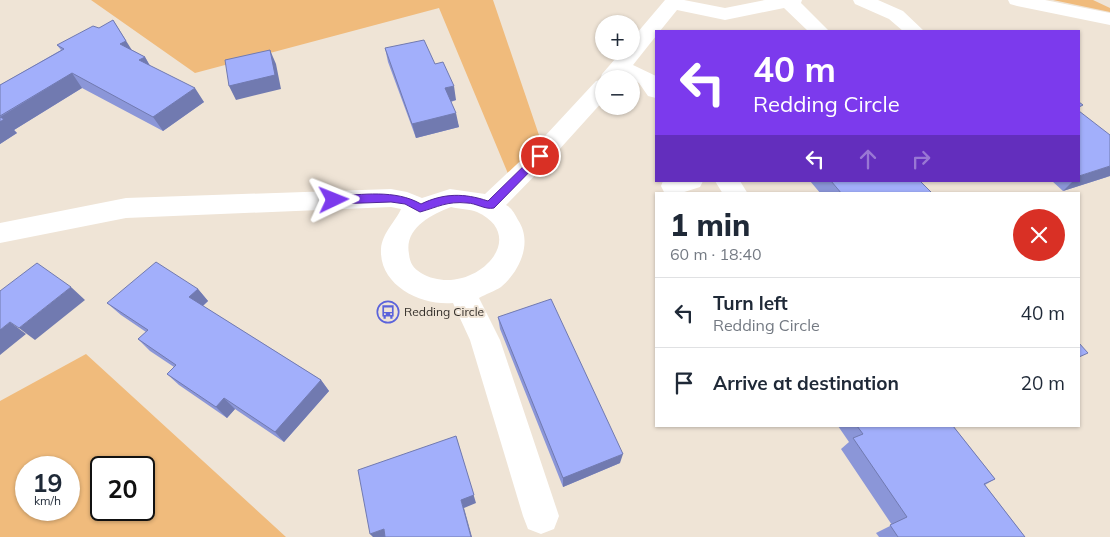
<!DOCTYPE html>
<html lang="en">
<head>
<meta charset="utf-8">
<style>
	body { margin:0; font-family:Mulish,sans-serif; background:#f2f2f3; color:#1f2937; height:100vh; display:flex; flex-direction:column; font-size:19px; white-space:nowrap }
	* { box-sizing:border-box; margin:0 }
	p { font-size:16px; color:#747a83 }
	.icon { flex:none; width:28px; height:28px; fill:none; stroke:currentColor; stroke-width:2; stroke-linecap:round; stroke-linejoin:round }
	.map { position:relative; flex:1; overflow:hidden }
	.panel { position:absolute; left:655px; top:192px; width:425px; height:235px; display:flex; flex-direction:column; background:#fff; border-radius:0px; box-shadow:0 1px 4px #0004 }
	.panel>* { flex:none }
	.top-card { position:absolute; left:655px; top:30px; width:425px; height:152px; border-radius:0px; box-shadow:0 1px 4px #0004; background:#7c3aed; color:#fff; overflow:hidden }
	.fabs { position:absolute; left:595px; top:15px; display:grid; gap:10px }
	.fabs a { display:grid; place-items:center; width:45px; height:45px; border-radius:50%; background:#fff; box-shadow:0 1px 4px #0004; font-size:25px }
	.speed { position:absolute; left:15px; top:456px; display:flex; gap:10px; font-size:25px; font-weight:700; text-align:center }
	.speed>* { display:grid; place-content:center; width:65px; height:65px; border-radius:50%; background:#fff; box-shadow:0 1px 4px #0004; line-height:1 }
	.speed small { font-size:12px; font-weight:400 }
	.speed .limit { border:2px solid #111; border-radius:8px; background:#fff; color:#111 }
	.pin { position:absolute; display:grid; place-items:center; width:42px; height:42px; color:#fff; margin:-21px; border:2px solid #fff; border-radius:50%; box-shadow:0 1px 5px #0007 }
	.me { position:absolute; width:55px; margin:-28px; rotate:88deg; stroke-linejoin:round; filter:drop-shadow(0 0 4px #0008) }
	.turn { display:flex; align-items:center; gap:18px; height:105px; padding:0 15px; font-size:22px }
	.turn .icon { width:65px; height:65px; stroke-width:2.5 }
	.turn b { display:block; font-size:35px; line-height:42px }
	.lanes { display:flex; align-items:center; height:48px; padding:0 15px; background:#0003; justify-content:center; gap:25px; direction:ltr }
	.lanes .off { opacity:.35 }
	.round { display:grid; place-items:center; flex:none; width:52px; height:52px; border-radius:26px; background:#f2f2f3 }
	.summary { display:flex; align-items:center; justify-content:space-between; height:85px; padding:0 15px }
	h1 { font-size:30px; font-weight:800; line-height:38px }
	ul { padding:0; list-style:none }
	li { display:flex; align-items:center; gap:15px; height:70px; padding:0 15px; border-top:1px solid #e0e1e3 }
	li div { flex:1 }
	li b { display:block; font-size:19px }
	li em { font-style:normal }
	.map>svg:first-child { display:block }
</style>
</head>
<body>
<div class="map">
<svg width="1110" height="537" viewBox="0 0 1110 537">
	<rect width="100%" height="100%" fill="#efe4d6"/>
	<!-- green -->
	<path fill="#f0bb7c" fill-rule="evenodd" d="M91 0H493L541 141 509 176 439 8 195 73Z
		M1053 0H1093L1110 8V12Z
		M86 354 286 537H0V401ZM26 468H69V510H26ZM101 468H144V510H101Z"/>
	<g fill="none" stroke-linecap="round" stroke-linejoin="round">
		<!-- minor -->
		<path fill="#fff" fill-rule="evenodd" d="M665 0H684L725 8 765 0H802L801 3 829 31H808L784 8 725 20 677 10 660 31H656V36L633 65 656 76V98L648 96 639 83 624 76 622 79H604V100L548 162 506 205C512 208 515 214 518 220 533 242 520 271 501 287 495 291 486 294 479 298L500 340 559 516 554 529 541 534 528 529 523 516 470 340 453 303C422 306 379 286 381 249 382 233 396 221 401 209L391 207 126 218 0 243V223L126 198 391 189 407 192 422 198 450 189 485 194 532 150 596 81 600 80 602 74 622 51H631V40ZM451 207C459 209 470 209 477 212 534 238 469 301 421 273 413 268 410 263 409 254 404 229 430 215 451 207Z
			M853 0H878L903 11 924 31H903L889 19 855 4Z
			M1008 0H1045L1110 13V25L1017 6 1010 4Z
			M663 181H703L700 187 678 194 664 192 661 186Z
			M715 181H740L748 194H723Z"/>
	</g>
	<!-- wall -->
	<path fill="#8b96d8" d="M57 45 132 50 145 57 150 66 204 102 163 131 82 88 14 130 17 133 0 144V85L61 50Z
		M385 48 435 64 456 100 451 102 459 127 416 138 388 62Z
		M1110 176 1063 191 1052 181H1079Z
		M810 181H920L933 194H821Z
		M198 289 208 301 203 306 321 380 329 391 284 442 235 409 227 418 179 385 167 374 174 367 150 351 138 339 146 332 121 315 107 303Z
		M498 317 620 463 563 487 500 329Z
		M838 426H953L995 479 985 485 1025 537H879L876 533 892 525 841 449 849 442Z"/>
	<!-- shaded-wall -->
	<path fill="#717ab0" d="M113 20 135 55 120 44Z
		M270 50 276 64 281 89 236 100 229 86Z
		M145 57 153 71 139 60Z
		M72 73 82 88 14 130 17 133 0 144V117Z
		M454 86 456 100 448 102 445 88Z
		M195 88 204 102 163 131 153 117Z
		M456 113 459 127 416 138 412 124Z
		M1110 166V176L1063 191 1073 181H1079V176Z
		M71 287 85 300 35 340 19 328Z
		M198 289 208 301 199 309 189 297Z
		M10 322 26 334 0 355V330Z
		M321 380 329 391 284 442 275 432Z
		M224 398 235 409 227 418 216 407Z
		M456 436 476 503 464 508 472 537H471L461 500Z
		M623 454 620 463 563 487V478Z
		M384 529 386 537H373L370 534Z"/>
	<!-- building -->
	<path fill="#a2affb" stroke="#717ab0" d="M113 20 126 41 120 44 145 57 139 60 195 88 153 117 72 73 0 116V85L64 49 57 45 93 26 99 28Z
		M424 40 435 64 443 62 454 86 445 88 456 113 412 124 385 48Z
		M270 50 275 75 229 86 225 60Z
		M1079 102 1083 105 1079 107Z
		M1079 111 1110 135V166L1079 176Z
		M0 117 4 119 0 122Z
		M831 181H920L933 194H842Z
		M156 262 198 289 189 297 321 380 275 432 224 398 216 407 167 374 176 365 138 339 148 330 107 303Z
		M37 263 71 287 19 328 10 322 0 330V291Z
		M551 299 623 454 563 478 498 317Z
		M1079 343 1088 353 1079 357Z
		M857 426H953L995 479 984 484 1025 537H898L890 525 907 517 853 438 863 434Z
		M456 436 474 495 461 500 471 537H385L384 529 370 534 358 470Z"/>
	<!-- route -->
	<path fill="#7c3aed" stroke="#51269a" d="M540 153 543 154V158L494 208C485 210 476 203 467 203 447 201 438 207 420 212L405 204 391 202 334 204 329 200 334 196C362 195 395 189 421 204 444 193 464 193 488 201L536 154Z"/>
	<!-- icons -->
	<defs>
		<g id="bus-ring" transform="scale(1.125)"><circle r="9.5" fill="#efe4d6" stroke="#5b63db" stroke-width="1.5"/><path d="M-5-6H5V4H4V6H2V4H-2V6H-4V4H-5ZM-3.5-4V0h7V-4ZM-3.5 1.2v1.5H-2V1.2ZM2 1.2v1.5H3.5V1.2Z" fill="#5b63db"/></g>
	</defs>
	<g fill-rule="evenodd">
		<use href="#bus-ring" x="388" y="312"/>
	</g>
	<g text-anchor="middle" stroke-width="4" stroke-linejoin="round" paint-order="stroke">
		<!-- poi labels -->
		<g font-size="12" fill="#322d28" stroke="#efe4d6" text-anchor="start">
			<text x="404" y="316">Redding Circle</text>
		</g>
	</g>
</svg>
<div class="fabs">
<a>+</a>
<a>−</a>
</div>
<div class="speed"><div>19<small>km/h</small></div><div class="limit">20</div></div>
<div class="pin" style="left:540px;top:156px;background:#d93025"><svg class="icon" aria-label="arrive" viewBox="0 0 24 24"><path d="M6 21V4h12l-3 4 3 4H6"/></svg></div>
<svg class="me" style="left:334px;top:200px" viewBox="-20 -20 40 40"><path d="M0-17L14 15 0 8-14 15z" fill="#7c3aed" stroke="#fff" stroke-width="4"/></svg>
<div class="top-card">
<div class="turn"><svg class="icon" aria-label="left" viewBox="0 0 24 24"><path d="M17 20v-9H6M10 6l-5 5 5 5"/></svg><div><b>40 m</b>Redding Circle</div></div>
<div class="lanes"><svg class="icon" aria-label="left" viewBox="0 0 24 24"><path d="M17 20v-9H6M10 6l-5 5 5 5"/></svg><svg class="icon off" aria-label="ahead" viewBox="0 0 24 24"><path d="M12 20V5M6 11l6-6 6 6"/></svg><svg class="icon off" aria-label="right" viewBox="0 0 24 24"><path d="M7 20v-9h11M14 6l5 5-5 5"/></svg></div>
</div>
<section class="panel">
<div class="summary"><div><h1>1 min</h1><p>60 m · 18:40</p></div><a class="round" style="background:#d93025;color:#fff"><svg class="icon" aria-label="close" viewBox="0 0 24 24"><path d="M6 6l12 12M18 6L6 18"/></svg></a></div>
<ul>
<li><svg class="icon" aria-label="left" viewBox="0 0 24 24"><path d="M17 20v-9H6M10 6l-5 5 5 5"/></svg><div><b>Turn left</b><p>Redding Circle</p></div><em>40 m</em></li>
<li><svg class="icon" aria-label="arrive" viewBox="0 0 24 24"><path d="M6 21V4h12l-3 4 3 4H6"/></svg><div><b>Arrive at destination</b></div><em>20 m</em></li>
</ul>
</section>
</div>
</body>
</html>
